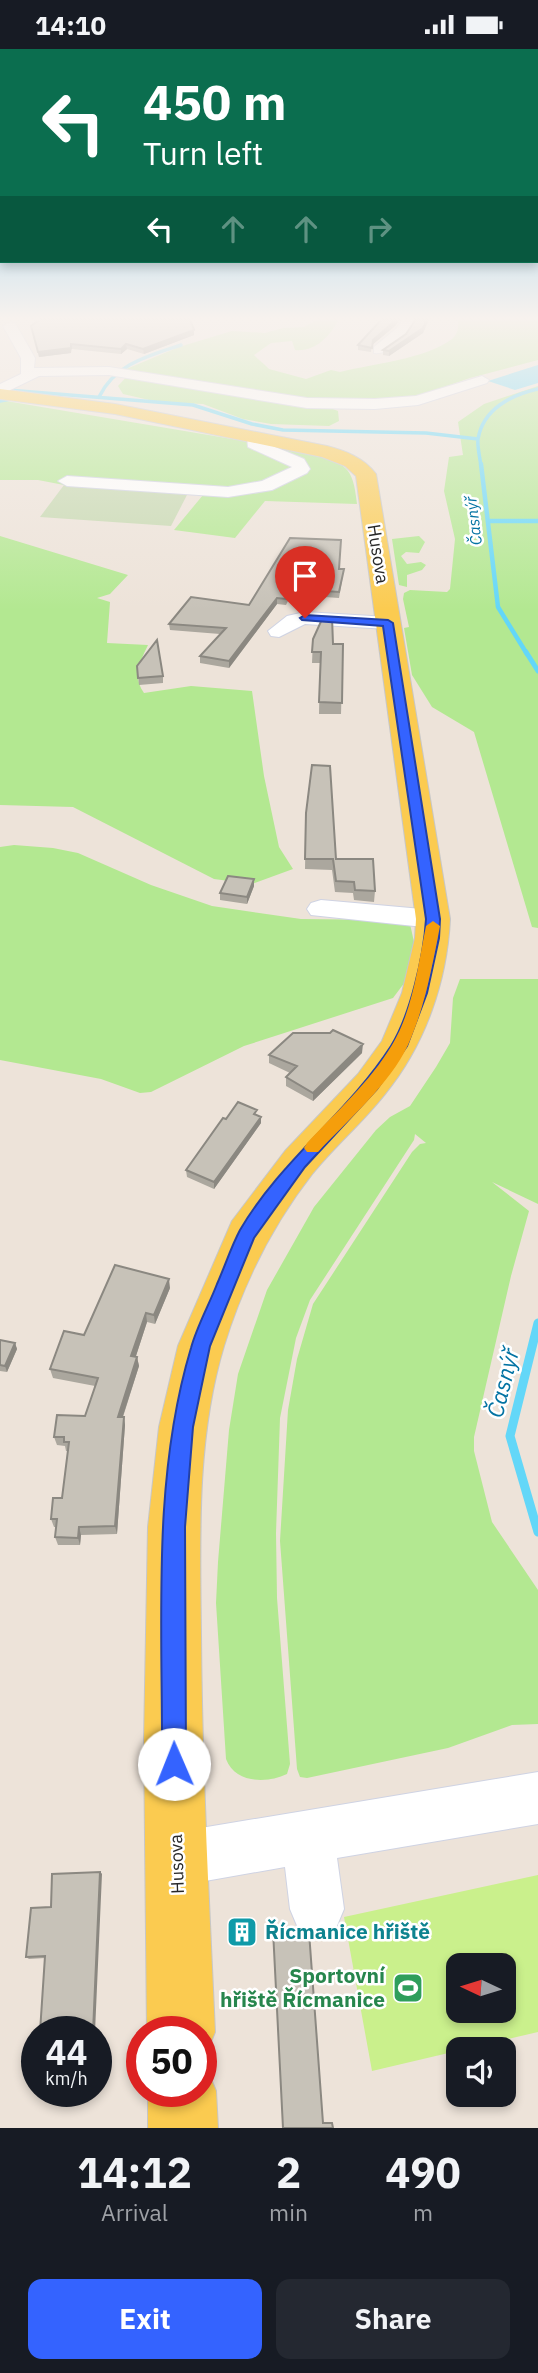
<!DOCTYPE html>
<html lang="en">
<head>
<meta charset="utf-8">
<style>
	body { margin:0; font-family:"IBM Plex Sans",sans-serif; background:#242831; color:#f1f3f6; height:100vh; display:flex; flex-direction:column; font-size:26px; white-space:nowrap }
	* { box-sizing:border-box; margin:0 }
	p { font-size:23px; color:#9ea1a6 }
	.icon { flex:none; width:38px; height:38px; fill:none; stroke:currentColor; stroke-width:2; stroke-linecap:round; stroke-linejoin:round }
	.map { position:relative; height:2079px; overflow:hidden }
	.side { display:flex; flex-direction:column; background:#171b24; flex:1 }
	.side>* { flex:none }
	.guide { position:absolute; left:0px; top:0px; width:539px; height:214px; box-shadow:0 4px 10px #0003; background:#0b6e4f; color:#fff; overflow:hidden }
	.needle { width:46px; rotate:274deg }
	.buttons { position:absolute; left:446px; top:1904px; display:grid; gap:14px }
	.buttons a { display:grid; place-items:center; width:70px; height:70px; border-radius:14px; background:#171b24; box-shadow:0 4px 10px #0003; font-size:35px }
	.speed { position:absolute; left:21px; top:1967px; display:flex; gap:14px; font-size:35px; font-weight:700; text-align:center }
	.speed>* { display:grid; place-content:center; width:91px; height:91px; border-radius:50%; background:#171b24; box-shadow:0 4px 10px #0003; line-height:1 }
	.speed small { font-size:18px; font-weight:400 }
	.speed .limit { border:10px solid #d22; background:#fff; color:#111 }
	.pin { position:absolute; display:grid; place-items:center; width:60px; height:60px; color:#fff; margin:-72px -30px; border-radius:50% 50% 50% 0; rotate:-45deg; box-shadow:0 0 7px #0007 }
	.pin .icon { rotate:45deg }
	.me { position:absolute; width:77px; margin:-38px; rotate:359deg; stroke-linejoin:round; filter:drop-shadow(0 0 5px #0008) }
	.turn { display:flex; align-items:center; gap:24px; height:147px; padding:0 28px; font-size:32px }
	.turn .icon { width:91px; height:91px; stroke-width:2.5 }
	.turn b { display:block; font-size:49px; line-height:60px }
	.lanes { display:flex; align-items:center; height:66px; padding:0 28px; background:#0003; justify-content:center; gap:35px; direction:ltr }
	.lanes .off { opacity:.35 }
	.eta { display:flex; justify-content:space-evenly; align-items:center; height:119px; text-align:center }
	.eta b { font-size:42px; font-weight:700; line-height:49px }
	.primary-button { display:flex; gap:14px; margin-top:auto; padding:14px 28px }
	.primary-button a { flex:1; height:80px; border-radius:14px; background:#3463ff; color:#fff; font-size:28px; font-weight:700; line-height:80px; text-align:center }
	.primary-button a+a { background:#242831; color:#f1f3f6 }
	.status { display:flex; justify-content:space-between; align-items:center; height:49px; padding:0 35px; background:#171b24; direction:ltr }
	.status svg { height:19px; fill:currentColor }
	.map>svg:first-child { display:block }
</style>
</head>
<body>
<div class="status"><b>14:10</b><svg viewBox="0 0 49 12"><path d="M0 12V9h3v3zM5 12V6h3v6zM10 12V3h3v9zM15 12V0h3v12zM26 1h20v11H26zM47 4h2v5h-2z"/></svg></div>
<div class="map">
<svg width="538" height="2079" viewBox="0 0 538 2079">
	<rect width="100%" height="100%" fill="#ede3d9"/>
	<!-- green -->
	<path fill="#b3e891" d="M318 270H339C330 287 316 303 295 301L292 292 271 294 254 306C258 311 265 315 269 320L306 330 331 321 340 323C372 315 426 310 452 290 458 285 459 278 458 270H538V311L470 329 410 350 307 352 124 321 179 298 232 282 265 284 283 279 304 278Z
		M129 325 328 358 338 362 339 372 329 377 271 375 243 370 203 355 158 353 123 345 118 337Z
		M538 337V879L532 878 474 683 432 658 412 626 404 579 409 578 403 550 404 544 410 541 447 543 450 540 455 490 444 442 449 408 463 406 458 373 484 355Z
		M0 351 310 403C346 416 353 416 357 455L265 452 235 489 174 481 203 446 64 436 38 431H0Z
		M0 487 128 526 110 545 97 549 110 553 107 594 148 596C140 613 132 627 144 644L191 637 252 642 264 727 279 798 293 820 252 835 214 830 73 758 0 756Z
		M419 487 425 493 419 504 406 503 401 507 407 515 421 513 426 516 422 521 407 526V538L399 536 392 490Z
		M14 796 53 799 78 804 151 836 212 857 301 870 384 871 410 875 414 893 405 933 393 949 244 997 151 1043 140 1044 101 1030 0 1011V798Z
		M460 930H538V1155L492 1133 529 1162 511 1227 474 1388V1402L492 1473 538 1541V1675L512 1676 448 1699 307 1729 300 1728 297 1720 280 1492 288 1361 297 1310 313 1255 412 1103 420 1095 426 1094 415 1085 414 1091 310 1251 296 1289 280 1369 276 1484 277 1549 290 1715 287 1725C266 1735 235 1734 226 1710L216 1554 218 1513 229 1381 238 1325 267 1241 314 1158 376 1081 390 1068 410 1057 436 1018 450 994 453 949Z"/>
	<!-- cemetery -->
	<path fill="#c5d8af" d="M64 436 188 444 171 477 40 468Z"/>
	<!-- pitch -->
	<path fill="#caf08c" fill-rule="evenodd" d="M538 1826V1983L372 2022 344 1868ZM458 1916H504V1962H458Z"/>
	<!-- water -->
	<path fill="#63d7f8" d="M538 316V334L515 341 488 332Z"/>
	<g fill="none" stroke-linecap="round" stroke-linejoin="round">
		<!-- stream-far3 -->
		<path stroke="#63d7f8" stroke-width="3.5" d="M8 341 193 356 252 375 283 381 426 384 478 390
			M99 348C115 315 148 307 181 296
			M0 352 16 349
			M481 417C480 409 477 397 478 390 483 360 511 346 538 340"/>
		<!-- stream-far2 -->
		<path stroke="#63d7f8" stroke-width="4.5" d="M481 415 498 558 527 605
			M488 472H538"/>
		<!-- stream-far1 -->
		<path stroke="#63d7f8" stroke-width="5" d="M526 603 538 622"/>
		<!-- stream -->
		<path stroke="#63d7f8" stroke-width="9" d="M538 1274 510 1387 538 1483"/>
		<!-- minor casing -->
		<g stroke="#cfd3e3" stroke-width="2">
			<path id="minor" d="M403 270H416C408 284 391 307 374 304V298L397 279Z
				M10 273 15 274 35 309 34 319 109 318 307 349 375 350 416 347 482 327 489 331 487 334 418 356 375 360 307 359 109 326 39 327 0 346V335L21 325V309L3 277Z
				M255 383 261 385 263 393 304 410 310 420 307 424 272 441 228 448 67 437 58 432 67 427 228 438 262 432 292 418 248 398 247 388Z
				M305 563 388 568 395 570 399 574 395 578 388 580 305 575 279 588 271 587 268 582 287 567Z
				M321 851 433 861 443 863 447 870 443 877 433 879 311 866 307 860 311 854Z
				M538 1723V1775L337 1809 344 1860 336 1879 317 1887 298 1879 290 1860 285 1818 177 1837 158 1829 150 1810 158 1791 177 1783Z"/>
		</g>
		<!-- major casing -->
		<g stroke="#c7c7c7" stroke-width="2">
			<path id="major" d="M0 340 115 355 327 397C346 402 364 409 376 425L450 870C447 933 425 996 385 1045 363 1073 336 1096 313 1124 273 1175 243 1235 224 1297 196 1390 200 1490 201 1586 202 1718 209 1851 215 1983L205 2007 201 2008V1983H147L144 1691 148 1478 159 1378 178 1297 232 1172 285 1102 358 1025 382 992 402 944 415 889 416 870 356 427 345 417 322 408 115 365 0 350Z
				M201 2016 206 2018 216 2042 218 2079H148V2042H201Z"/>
		</g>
		<!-- minor -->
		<use href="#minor" fill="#fff" fill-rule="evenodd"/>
		<!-- major -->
		<use href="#major" fill="#fbcb50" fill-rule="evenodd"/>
	</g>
	<!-- wall -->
	<path fill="#aba79e" d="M382 270H400L395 277 372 296 371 303 358 301V296Z
		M416 270H429L423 284 389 307 383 306V301L406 285Z
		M31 277 194 286 144 305 127 300 121 305 72 300 71 304 39 308Z
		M339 520H344L339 549 296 546 293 553 288 552 286 556 277 555 229 619 200 614V607L220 585 170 581 169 575 249 556Z
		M313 590 333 595H343L341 665H319L320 614H312Z
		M137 617 163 627V634L139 636Z
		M306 764 336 810 375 842 374 853 354 851 353 844 335 843 332 821 305 820Z
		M254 830V837L247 855 220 851V844Z
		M362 1004 313 1052 286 1037V1028L290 1024 269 1014V1006Z
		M257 1066 261 1074 214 1140 187 1128 186 1121 226 1070Z
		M170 1239 155 1275 147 1273 136 1307 137 1308 139 1317 123 1368 125 1376 117 1485 81 1486 80 1496H58L55 1488 56 1478H54L51 1470 62 1449 68 1402H66L65 1397 57 1396 54 1388 85 1367 95 1337 53 1329 50 1320 84 1286Z
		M0 1291 15 1294 17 1300 7 1323 0 1322Z
		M100 1823 102 1825 45 1909 29 1910 26 1908 51 1858Z"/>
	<!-- shaded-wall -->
	<path fill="#8b8881" d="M397 270H400L395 277 372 296 373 291Z
		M427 270H429L423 284 389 307V302Z
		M194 281V286L144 305 143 300Z
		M71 295V304L39 308 38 303Z
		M126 295 127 300 121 305V300Z
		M296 540V546L293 553V547Z
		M277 549V555L229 619V612Z
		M254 830V837L247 855V848Z
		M363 995 362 1004 313 1052V1044Z
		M261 1068V1074L214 1140V1133Z
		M169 1230 170 1239 155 1275 154 1266Z
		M146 1264 147 1273 133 1316 131 1307Z
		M15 1294 17 1300 7 1323 5 1317Z
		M137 1308 139 1317 120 1376 118 1368Z
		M124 1368 125 1376 117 1485 115 1477Z
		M79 1478 81 1486 80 1496 78 1489Z
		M100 1823 102 1825 95 1983H93Z"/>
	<!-- building -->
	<path fill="#c7c2b8" stroke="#8b8881" stroke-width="2" d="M40 270H190L194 281 143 300 126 295 121 300 71 295V299L38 303 31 277Z
		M382 270H397L373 291 372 299 358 296Z
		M416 270H427L423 279 389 302 383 301 406 285Z
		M290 489 341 491 339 520H344L339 543 296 540 293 547 288 546 286 550 277 549 229 612 200 607 226 579 169 575 191 548 249 556Z
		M323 568H332L333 595H343L342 654 319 653 321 603H312L313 590Z
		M157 591 163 627 138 629 137 617Z
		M312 716 330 717 336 810H373L375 842 355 841 354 833 336 832 333 810H305L306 764Z
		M228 827 254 830 247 848 220 844Z
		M333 981 363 995 313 1044 286 1028 297 1017 269 1006 293 984H330Z
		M238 1053 257 1061 254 1065 261 1068 214 1133 186 1121 223 1069 226 1070Z
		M115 1216 169 1230 154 1266 146 1264 131 1307 137 1308 118 1368H124L115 1477 79 1478 78 1489 55 1488 57 1470H51L53 1449H62L69 1393H64V1388H54L57 1366 85 1367 98 1329 50 1320 64 1282 84 1286Z
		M0 1291 15 1294 5 1317 0 1316Z
		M100 1823 93 1983H40L45 1907 26 1908 31 1859 51 1858 52 1825Z
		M299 1879 309 1883 323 2074H332L333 2079H283L273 1881Z"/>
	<!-- sky -->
	<linearGradient id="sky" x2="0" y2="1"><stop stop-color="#73c2ee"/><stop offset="0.48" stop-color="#f7f2ee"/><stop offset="1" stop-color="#f7f2ee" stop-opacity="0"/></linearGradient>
	<rect width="538" height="561" fill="url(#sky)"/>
	<!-- route -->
	<path fill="#3463ff" stroke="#2240a6" stroke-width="2" d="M305 566 388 571 393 574 440 870 439 889 427 944 407 997 377 1040 305 1118 254 1189 210 1297 193 1378 185 1478 186 1715 183 1724 174 1727 165 1724 162 1715C163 1578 151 1432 191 1299 197 1277 209 1256 217 1235 225 1217 231 1198 240 1181 280 1112 348 1064 391 997 410 967 424 906 426 870L383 577 302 571 300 569Z"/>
	<!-- slow -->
	<path fill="#f59e0b" d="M433 872 440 877C432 918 425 958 408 996 390 1035 347 1072 318 1103H307L304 1099 307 1094C336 1063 370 1033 392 996 413 961 418 916 426 877Z"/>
	<!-- icons -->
	<defs>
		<g id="building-square" transform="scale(1.575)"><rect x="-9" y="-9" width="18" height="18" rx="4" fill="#0f9aa8" stroke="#fff"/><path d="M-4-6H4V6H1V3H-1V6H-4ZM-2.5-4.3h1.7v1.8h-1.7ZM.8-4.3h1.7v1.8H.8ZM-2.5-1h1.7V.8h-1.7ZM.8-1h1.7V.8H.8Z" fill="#fff"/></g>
		<g id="stadium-square" transform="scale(1.575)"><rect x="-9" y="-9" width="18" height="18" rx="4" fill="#2e9e5b" stroke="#fff"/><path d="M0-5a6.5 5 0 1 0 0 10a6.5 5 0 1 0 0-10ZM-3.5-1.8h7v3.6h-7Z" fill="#fff"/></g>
	</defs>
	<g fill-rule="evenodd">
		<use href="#building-square" x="242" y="1883"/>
		<use href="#stadium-square" x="408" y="1939"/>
	</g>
	<g text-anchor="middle" stroke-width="5" stroke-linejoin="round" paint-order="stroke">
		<!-- far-water labels -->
		<g font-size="16" font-style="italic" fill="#0373a3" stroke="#fff">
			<text transform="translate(473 472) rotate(-97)" y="6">Časnýř</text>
		</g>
		<!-- street labels -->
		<g font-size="18" fill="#292929" stroke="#fff">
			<text transform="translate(378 505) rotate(81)" y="6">Husova</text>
			<text transform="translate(177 1815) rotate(-92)" y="6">Husova</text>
		</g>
		<!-- near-culture labels -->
		<g font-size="21" font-weight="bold" fill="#0d838f" stroke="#fff" text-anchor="start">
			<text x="265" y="1890">Řícmanice hřiště</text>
		</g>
		<!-- near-leisure labels -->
		<g font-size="21" font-weight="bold" fill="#27864d" stroke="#fff" text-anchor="end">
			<text x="385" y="1934">Sportovní<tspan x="385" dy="24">hřiště Řícmanice</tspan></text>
		</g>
		<!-- near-water labels -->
		<g font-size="23" font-style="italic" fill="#0373a3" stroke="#fff">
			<text transform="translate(503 1334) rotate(-76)" y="8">Časnýř</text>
		</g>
	</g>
</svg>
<div class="buttons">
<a><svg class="needle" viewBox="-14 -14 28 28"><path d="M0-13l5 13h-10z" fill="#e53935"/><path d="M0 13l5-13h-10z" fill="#9ea1a6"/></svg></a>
<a><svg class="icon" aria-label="sound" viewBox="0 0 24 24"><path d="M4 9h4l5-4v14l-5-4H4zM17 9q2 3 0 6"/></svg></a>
</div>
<div class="speed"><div>44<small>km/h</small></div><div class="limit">50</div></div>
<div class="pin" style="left:305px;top:569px;background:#d93025"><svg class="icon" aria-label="arrive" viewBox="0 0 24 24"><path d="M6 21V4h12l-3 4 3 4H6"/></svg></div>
<svg class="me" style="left:174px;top:1715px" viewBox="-20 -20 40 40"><circle r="19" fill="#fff"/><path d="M0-13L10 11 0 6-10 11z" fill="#3463ff"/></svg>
<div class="guide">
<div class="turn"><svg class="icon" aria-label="left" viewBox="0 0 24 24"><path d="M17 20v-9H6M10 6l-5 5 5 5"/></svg><div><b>450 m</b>Turn left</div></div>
<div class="lanes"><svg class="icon" aria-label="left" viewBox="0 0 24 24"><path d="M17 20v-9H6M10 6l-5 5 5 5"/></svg><svg class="icon off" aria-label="ahead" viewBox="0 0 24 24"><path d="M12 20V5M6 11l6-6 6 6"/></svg><svg class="icon off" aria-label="ahead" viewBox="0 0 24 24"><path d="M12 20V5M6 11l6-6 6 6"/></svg><svg class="icon off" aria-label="right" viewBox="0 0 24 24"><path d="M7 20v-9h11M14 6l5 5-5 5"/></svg></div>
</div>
</div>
<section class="side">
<div class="eta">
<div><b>14:12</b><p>Arrival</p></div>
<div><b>2</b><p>min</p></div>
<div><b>490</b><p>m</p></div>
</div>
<div class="primary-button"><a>Exit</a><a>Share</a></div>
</section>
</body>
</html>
